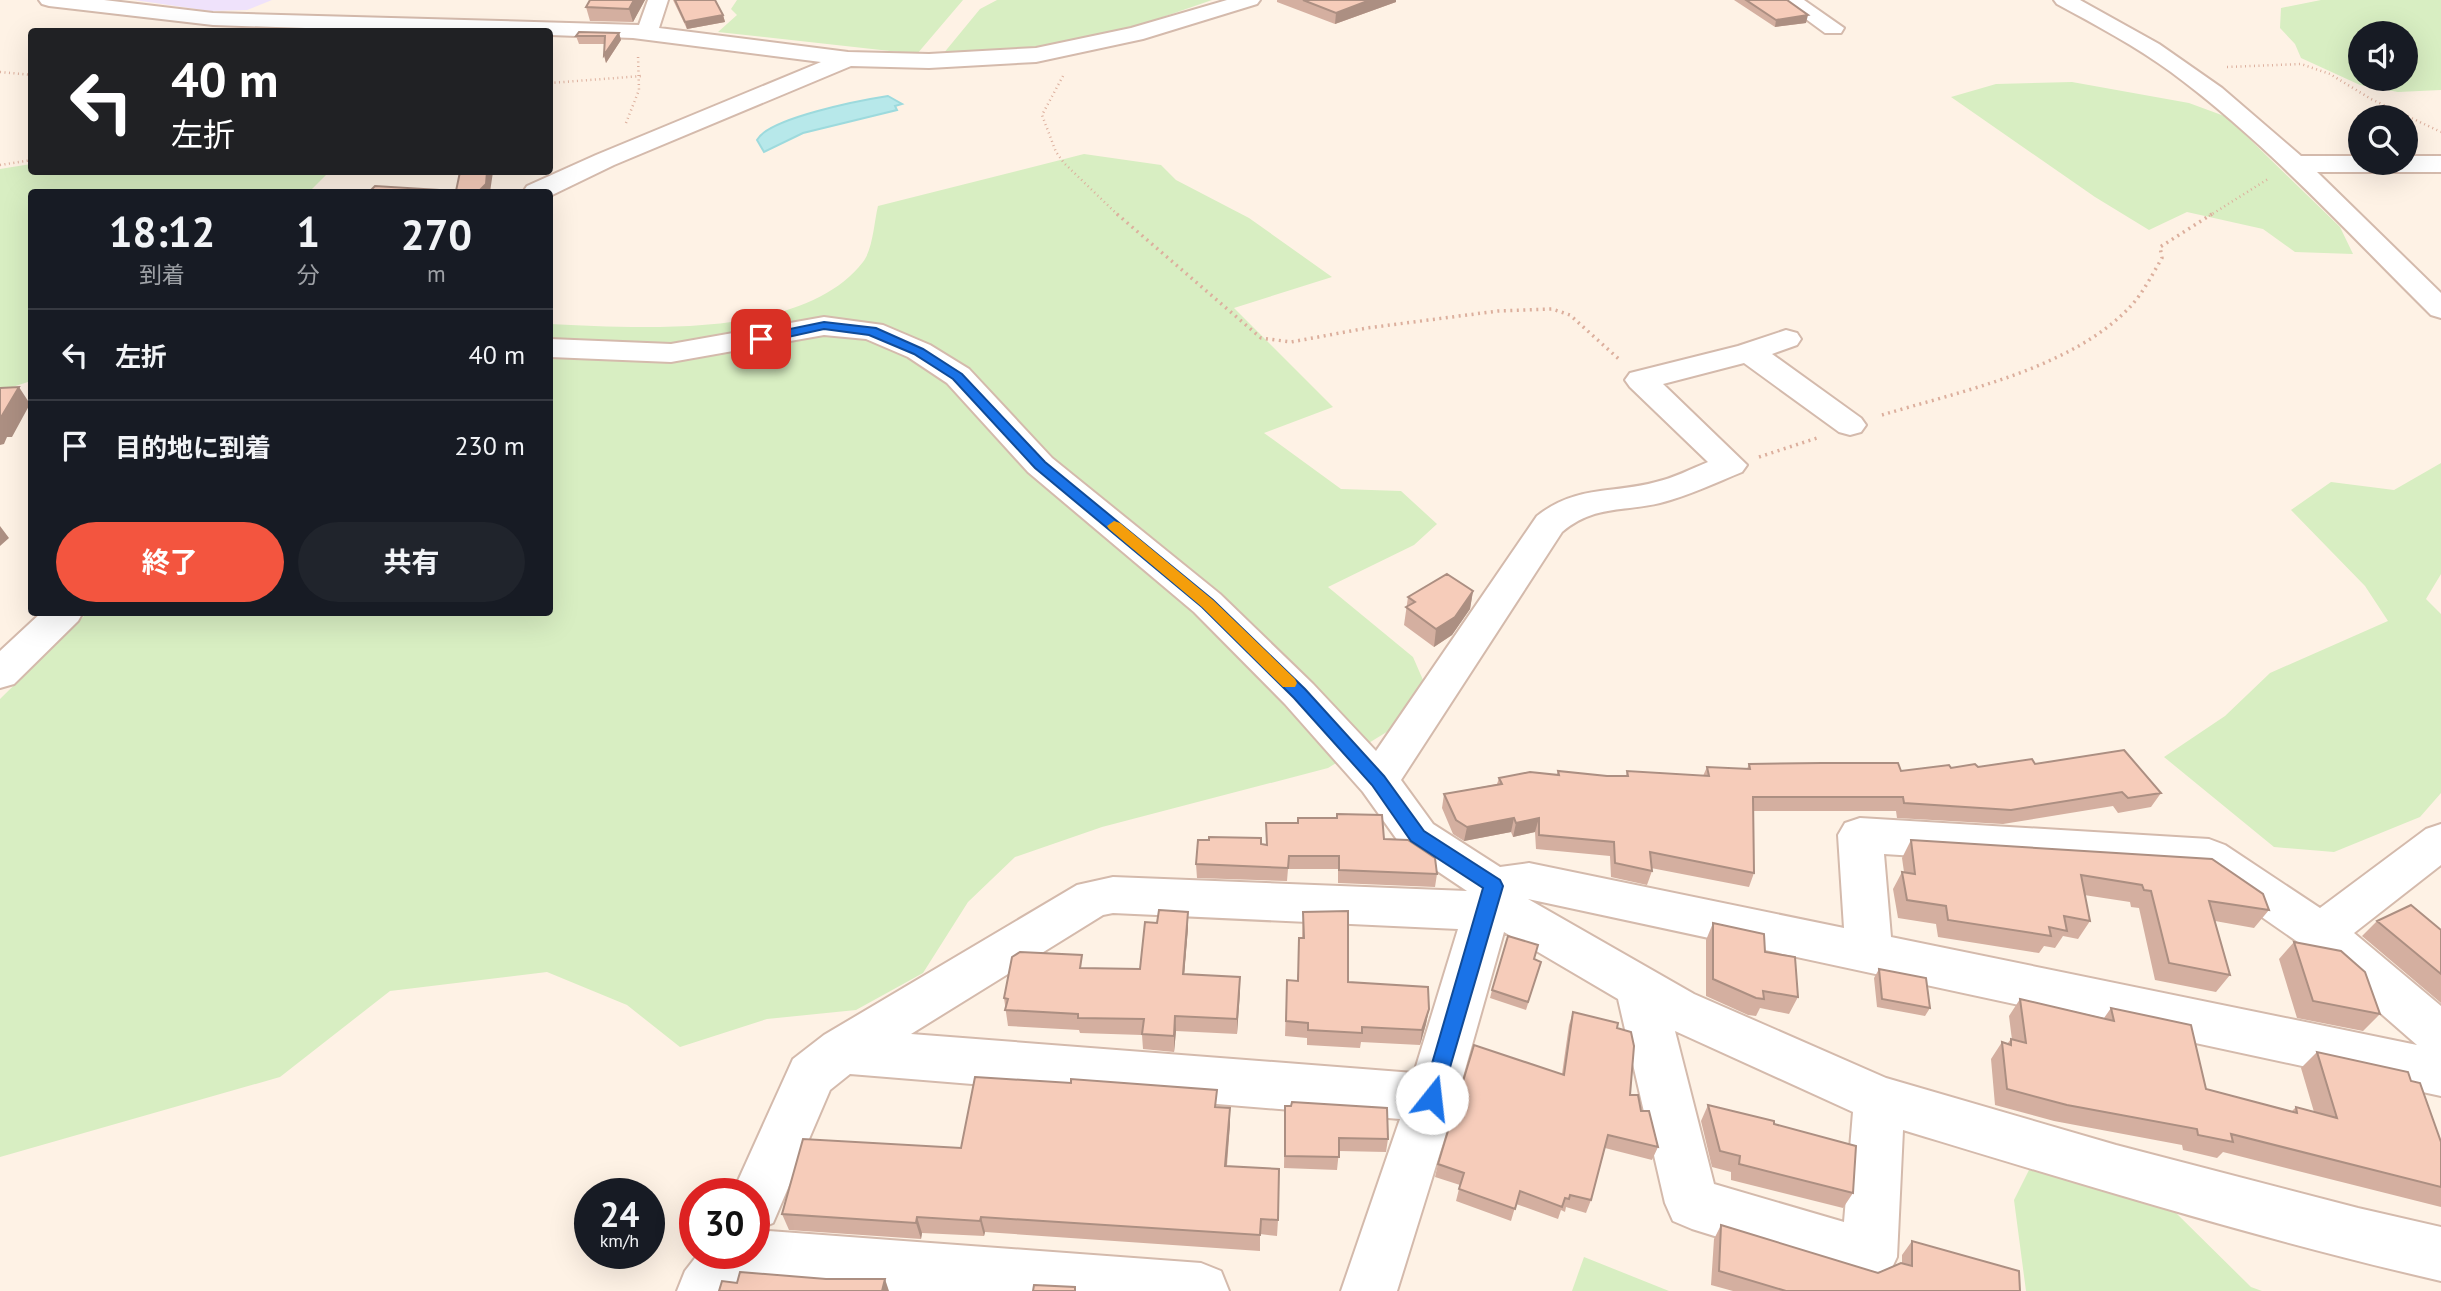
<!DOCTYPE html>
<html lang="ja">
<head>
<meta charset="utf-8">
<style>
	body { margin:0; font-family:"PT Sans","Noto Sans JP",sans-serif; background:#20242c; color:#f1f3f6; height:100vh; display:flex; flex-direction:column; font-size:26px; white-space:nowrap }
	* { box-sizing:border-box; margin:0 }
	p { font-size:23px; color:#9ea1a6 }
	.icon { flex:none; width:38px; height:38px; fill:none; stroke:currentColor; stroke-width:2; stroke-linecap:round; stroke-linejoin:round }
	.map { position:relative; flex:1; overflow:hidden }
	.details { position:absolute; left:28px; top:189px; width:525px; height:427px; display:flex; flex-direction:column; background:#171b24; border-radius:7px; box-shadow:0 7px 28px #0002 }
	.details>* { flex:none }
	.top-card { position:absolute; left:28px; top:28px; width:525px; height:147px; border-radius:7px; box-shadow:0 7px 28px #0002; background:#202124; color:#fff; overflow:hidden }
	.controls { position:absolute; left:2348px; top:21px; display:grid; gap:14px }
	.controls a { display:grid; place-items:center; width:70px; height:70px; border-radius:50%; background:#171b24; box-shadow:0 7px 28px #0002; font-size:35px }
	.speed { position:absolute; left:574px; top:1178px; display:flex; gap:14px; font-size:35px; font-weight:700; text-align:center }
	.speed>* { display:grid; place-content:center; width:91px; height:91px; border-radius:50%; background:#171b24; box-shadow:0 7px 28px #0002; line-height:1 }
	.speed small { font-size:18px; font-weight:400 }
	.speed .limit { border:10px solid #d22; background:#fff; color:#111 }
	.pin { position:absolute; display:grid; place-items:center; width:60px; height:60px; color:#fff; margin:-30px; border-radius:14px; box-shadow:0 4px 10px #0006 }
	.me { position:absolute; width:77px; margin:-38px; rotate:16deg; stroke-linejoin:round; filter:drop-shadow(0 0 5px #0008) }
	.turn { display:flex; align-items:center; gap:24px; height:147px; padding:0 28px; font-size:32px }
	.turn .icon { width:91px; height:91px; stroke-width:2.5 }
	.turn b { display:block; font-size:49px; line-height:60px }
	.eta { display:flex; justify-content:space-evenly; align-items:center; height:119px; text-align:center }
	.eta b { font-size:42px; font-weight:700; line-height:49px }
	.cta { display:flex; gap:14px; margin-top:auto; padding:14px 28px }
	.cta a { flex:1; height:80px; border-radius:42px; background:#f3553f; color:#fff; font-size:28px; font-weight:700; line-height:80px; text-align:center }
	.cta a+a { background:#20242c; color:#f1f3f6 }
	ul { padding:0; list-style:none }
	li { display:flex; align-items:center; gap:21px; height:91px; padding:0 28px; border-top:2px solid #363941 }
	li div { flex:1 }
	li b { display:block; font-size:26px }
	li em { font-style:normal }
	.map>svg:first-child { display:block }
</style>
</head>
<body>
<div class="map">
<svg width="2441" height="1291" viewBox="0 0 2441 1291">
	<rect width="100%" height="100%" fill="#fef2e5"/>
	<!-- education -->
	<path fill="#efe2fb" d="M134 0H272L247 10 210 11Z"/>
	<!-- green -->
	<path fill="#d8eec2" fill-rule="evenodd" d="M737 0H963L917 54 718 32 737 15 731 9Z
		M997 0H1212L1143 24 1050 46 943 54 980 9Z
		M2441 0V90L2398 92 2360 85 2301 58 2295 44 2280 28 2281 8 2321 0ZM2406 33V79H2361V33Z
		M2072 82 2189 103 2227 117 2340 227 2353 254 2295 252 2263 229 2187 212 2149 230 2095 197 1951 97 1996 84Z
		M1084 154 1161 165 1176 180 1249 218 1332 277 1234 308 1333 407 1264 433 1341 489 1401 491 1437 524 1414 545 1328 587 1413 657 1423 680 1403 722 1328 768 1102 827 1015 857 968 902 923 973 856 1010 767 1019 680 1047 627 1005 547 972 390 991 280 1077 0 1157V699L87 613 550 612V324C638 328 803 340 863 262 873 249 874 222 878 206Z
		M31 164 32 172H324L327 174 309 192H32L31 381 0 391V169Z
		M2441 463V574L2426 599 2441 614V793L2420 817 2334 852 2274 847 2164 757 2225 716 2270 673 2388 621 2365 586 2291 510 2331 482 2394 490Z
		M2029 1170 2102 1184 2174 1211 2251 1287 2262 1291H2026L2014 1200Z
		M1584 1257 1669 1291H1572Z"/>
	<!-- water -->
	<path fill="#b7e8ea" stroke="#9ddadd" stroke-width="2" d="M888 96 902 104 895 106 897 110 803 133 764 152 757 140C768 118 862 100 888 96Z"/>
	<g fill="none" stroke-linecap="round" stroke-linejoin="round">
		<!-- minor casing -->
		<g stroke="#d4baac" stroke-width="4">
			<path id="minor" d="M39 0H104L213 13 639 25 648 0H668L659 28 848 52 929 54 1036 48 1131 28 1227 0H1260L1257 4 1143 39 1036 62 929 68 851 66 614 165 550 196V192H523L527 186 596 155 821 62 633 38 550 35V32H423L213 25 49 6 42 4Z
				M1780 0H1804L1844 28 1841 33H1825Z
				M2054 0H2080L2159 44 2222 88 2301 156H2361V163H2406V156H2441V172H2317L2441 293V318L2431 315C2346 231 2267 143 2171 72 2135 46 2096 25 2057 4Z
				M824 317 883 325 930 345 969 369 1052 458 1220 594 1313 684 1376 751 1537 516C1576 485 1612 494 1656 482 1674 478 1691 469 1708 462L1630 387 1625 380 1630 373 1738 346 1786 330 1797 333 1801 339 1797 345 1772 354 1861 418 1866 425 1861 432 1850 435 1839 432 1744 363 1663 384 1747 465 1742 472C1715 483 1688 496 1660 503 1622 512 1594 505 1562 532L1401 780 1433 824 1500 867 1529 863 1844 928 1838 835 1845 823 1860 818 2209 839 2225 845 2320 908 2426 829 2441 824V865L2354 933 2441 1006V1096L1528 899 1694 994 1886 1078 2116 1145 2358 1208 2441 1227V1281C2259 1239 2081 1184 1903 1130L1897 1257 1888 1276 1869 1284 1692 1229 1673 1221 1665 1203 1618 999 1504 932 1457 1098 1397 1291H1341L1400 1119 850 1074 830 1090 773 1223 756 1230 1201 1263 1221 1271 1229 1291H833L745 1284 740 1291H677L685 1271 699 1253H754V1194H732L793 1059 824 1035 1077 885 1113 877 1467 891 1403 848 1363 792 1285 704 1194 612 1028 472 947 383 908 357 866 339 824 335 671 362 550 357V339L671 344ZM1884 854 2200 874 2305 947 2417 1045 1891 937ZM1113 913 1458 929 1414 1073 911 1034 1103 915ZM1675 1031 1853 1112 1844 1222 1714 1184Z
				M42 612H83L78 621 14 684 0 688V651Z"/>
		</g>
		<!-- path-far1 -->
		<path stroke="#dcaf9d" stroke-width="2.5" stroke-dasharray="1 3.5" stroke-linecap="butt" d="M2227 67 2301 64 2330 74 2371 99 2441 132
			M0 72 32 75
			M1063 76 1042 115 1056 152 1064 163 1119 216
			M550 83 642 76
			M626 123 639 90 638 55
			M0 165 32 160
			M2209 216 2268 179"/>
		<!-- path -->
		<path stroke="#dcaf9d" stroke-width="3.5" stroke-dasharray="2 4.5" stroke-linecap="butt" d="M1117 214 1261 338 1291 342 1367 328 1498 311 1552 309 1570 315 1621 361
			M1882 415C1961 391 2071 369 2130 307 2143 293 2152 275 2162 258L2160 247 2212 214
			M1759 457 1817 438"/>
		<!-- minor -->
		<use href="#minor" fill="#fff" fill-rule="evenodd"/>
	</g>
	<!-- wall -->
	<path fill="#d4afa0" d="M590 0H645L633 22 590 21 586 7Z
		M673 0H715L723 15 725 22 687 29Z
		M1277 0H1396V2L1335 24 1277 2Z
		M1734 0H1787L1806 23 1775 27Z
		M619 33 621 40 606 63 604 55 605 44H579L576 36Z
		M1473 591 1470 609 1452 635 1434 647 1404 625 1408 597Z
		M1749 764 1901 771 2035 764 2161 793 2151 807 2118 813 2113 806 2003 824 1897 818 1896 811H1753L1754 873 1749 887 1651 868 1652 871 1647 885 1611 877 1610 856 1536 849 1535 832 1513 837 1511 832 1464 841 1453 834 1442 808 1444 794 1497 784 1499 778 1557 775 1558 771 1607 776H1626L1627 771 1703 776 1707 767 1747 769Z
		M1266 823 1384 839 1437 874 1435 887 1338 883V869H1288L1287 881 1197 878 1196 864 1261 844 1266 845Z
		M1911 840 2212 859 2269 910 2254 928 2215 921 2230 975 2216 992 2155 980 2139 908 2131 907 2130 902 2084 895 2090 921 2078 939 2063 936 2055 948 2044 946 2039 953 1938 937 1936 924 1898 918 1893 889 1902 872H1904L1902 858Z
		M1188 912V928L1184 974 1240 977 1237 1034 1176 1031 1174 1052 1143 1049 1142 1035 1080 1033 1079 1030 1008 1026 1004 998 1140 969 1157 923Z
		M1303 912 1348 982 1429 1009 1426 1024 1420 1045 1361 1042 1360 1048 1307 1045V1038L1285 1036 1287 980H1297L1302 938Z
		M2377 921 2441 930V1003L2362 936Z
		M1713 923 1765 952 1798 997 1789 1014 1760 1008 1756 1016 1748 1015 1706 996V940Z
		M2294 942 2380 1014 2363 1031 2297 1018 2279 959Z
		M1534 959 1541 962 1526 1010 1490 998 1492 990Z
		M1879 969 1930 1008 1925 1016 1877 1007 1874 978Z
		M2020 999 2104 1018 2111 1008 2206 1089 2292 1111 2296 1107 2314 1112 2301 1068 2317 1052 2411 1081 2441 1142V1207L2223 1152 2217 1158 2183 1150 2182 1145 2054 1121 1995 1105 1991 1059 2002 1042 2007 1044 2011 1039 2012 1040 2009 1016Z
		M1573 1012 1617 1028 1630 1095 1641 1111 1658 1147 1652 1160 1605 1148 1591 1200 1586 1213 1566 1207 1565 1212 1561 1210 1558 1219 1516 1204 1511 1221 1456 1201 1460 1185 1435 1177 1438 1164 1562 1074 1569 1025Z
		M1708 1105 1774 1124 1853 1193 1843 1208 1731 1180V1172L1712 1167 1701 1121Z
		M1285 1106 1388 1139 1386 1152 1339 1151 1337 1170 1284 1168Z
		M1217 1107 1230 1124 1227 1166 1278 1220 1277 1236 1260 1234V1251L985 1232 984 1236 922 1233 921 1239 789 1230 782 1214 961 1148Z
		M1721 1225 1878 1273 1902 1263V1255L1912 1241 2020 1291H1733L1711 1285 1714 1239Z"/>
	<!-- shaded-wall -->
	<path fill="#ac8f82" d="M634 0H645L633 22 629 9Z
		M1370 0H1396V2L1335 24 1336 13Z
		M723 15 725 22 687 29 685 22Z
		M1808 15 1806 23 1775 27 1776 20Z
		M619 33 621 40 606 63 604 55Z
		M487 172H493L490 192H478Z
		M19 387 30 404 12 437H7L4 444 0 445V419Z
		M0 526 9 538 0 546Z
		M1473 591 1470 609 1452 635 1434 647 1436 629Z
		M1514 818 1511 832 1464 841 1467 827Z
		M1539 818 1535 832 1513 837 1516 823Z
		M1188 912V928L1183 989V974Z
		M1240 977V993L1237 1034V1019Z
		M1429 1009 1426 1024 1420 1045 1422 1030Z
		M1175 1016 1176 1031 1174 1052V1036Z
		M1230 1108V1124L1225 1182V1166Z
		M917 1217 922 1233 921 1239 916 1223Z
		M981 1217 985 1232 984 1236 980 1221Z
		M885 1279 889 1291H882Z"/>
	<!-- building -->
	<path fill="#f6ccba" stroke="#ac8f82" stroke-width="2" d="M590 0H634L629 9 586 7Z
		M675 0H715L723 15 685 22Z
		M1303 0H1370L1336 13Z
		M1746 0H1787L1808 15 1776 20Z
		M579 32 619 33 604 55 605 36H576Z
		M460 172H487L486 184 478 192H369L375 186 456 191Z
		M19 387 0 419V388Z
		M1447 574 1473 591 1455 617 1436 629 1406 607 1415 602 1408 597Z
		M2124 750 2161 793 2128 798 2122 792 2011 810 1904 803 1903 797H1753L1754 873 1650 852 1652 871 1615 863 1614 842 1539 835V818L1516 823 1514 818 1467 827 1456 820 1444 794 1502 784 1499 778 1530 772 1559 775 1558 771 1607 776H1628L1627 771 1709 776 1707 767 1750 769 1749 764 1822 763H1898L1901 771 1949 765 1951 768 1975 764 1978 767 2032 759 2035 764Z
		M1337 814 1382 815 1384 839 1408 840 1435 858 1437 874 1339 870V856H1289L1288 868 1196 864 1198 840H1209V837L1261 838V844L1267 845 1266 823H1298V818H1337Z
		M1911 840 2212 859 2263 894 2269 910 2209 901 2230 975 2169 963 2151 891 2144 890 2142 885 2081 875 2090 921 2064 916 2067 931 2049 927 2051 936 1948 920 1946 906 1907 900 1902 872 1915 874Z
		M2411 905 2441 930V974L2377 921Z
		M1159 910 1188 912 1183 974 1240 977 1237 1019 1175 1016 1174 1036 1142 1034 1144 1019 1078 1018V1014L1005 1010 1008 999 1004 998 1012 957 1020 952 1082 955 1080 968 1140 969 1145 922 1157 923Z
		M1348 911V982L1428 987 1429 1009 1422 1030 1362 1027V1033L1308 1030V1023L1286 1021 1287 980 1298 981 1299 938H1304L1303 912Z
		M1713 923 1764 934 1765 952 1795 957 1798 997 1763 991 1764 999 1756 998 1713 979Z
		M1508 936 1538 945 1534 959 1541 962 1528 1002 1492 990Z
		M2294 942 2341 951 2365 972 2380 1014 2313 1001Z
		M1879 969 1926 978 1930 1008 1882 999Z
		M2020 999 2114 1021 2111 1008 2191 1025 2206 1089 2297 1113 2296 1107 2337 1118 2317 1052 2408 1072 2411 1081 2420 1083 2441 1142V1187L2231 1134 2233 1142 2198 1135 2197 1129 2067 1105 2007 1089 2002 1042 2011 1045V1039L2026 1043Z
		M1573 1012 1618 1023 1617 1028 1631 1032 1634 1046 1630 1095H1638L1641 1111H1649L1658 1147 1608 1135 1591 1200 1570 1195 1569 1199 1565 1198 1562 1207 1520 1191 1515 1209 1459 1189 1464 1173 1438 1164 1474 1045 1564 1075Z
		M975 1077 1071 1083V1079L1217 1090 1215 1107 1230 1108 1225 1166 1279 1169 1278 1220 1261 1219 1260 1235 981 1217 980 1221 917 1217 916 1223 782 1214 803 1139 961 1148Z
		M1292 1102 1387 1108 1388 1139 1339 1138V1157L1285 1156V1106H1291Z
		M1708 1105 1774 1121V1124L1856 1146 1853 1193 1739 1164 1740 1156 1720 1151Z
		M1721 1225 1878 1273 1901 1263 1912 1266V1241L2019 1271 2020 1291H1786L1719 1271Z
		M740 1272 826 1279H885L882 1291H719L722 1281 737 1283Z
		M1034 1285 1075 1287V1291H1033Z"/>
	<!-- route -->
	<path fill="#1a73e8" stroke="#114b97" stroke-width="2" d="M824 322 876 328 923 349 962 374 1045 462 1213 600 1305 689 1384 776 1424 831 1500 880 1503 886 1439 1105 1432 1108 1425 1105 1422 1098 1483 888 1411 841 1372 785 1294 698 1202 607 1035 468 953 379 914 354 869 335 824 329 761 343 755 339 761 335Z"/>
	<!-- slow -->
	<path fill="#f59e0b" d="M1114 521 1120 523 1213 600 1295 679 1297 683 1295 687H1283L1202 607 1109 529 1107 526Z"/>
</svg>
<div class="controls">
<a><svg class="icon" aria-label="sound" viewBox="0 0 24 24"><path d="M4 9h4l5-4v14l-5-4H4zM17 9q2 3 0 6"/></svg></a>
<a><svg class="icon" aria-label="search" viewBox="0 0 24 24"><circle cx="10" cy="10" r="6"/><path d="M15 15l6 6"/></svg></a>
</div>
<div class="speed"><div>24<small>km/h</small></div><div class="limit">30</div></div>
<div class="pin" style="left:761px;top:339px;background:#d93025"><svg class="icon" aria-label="arrive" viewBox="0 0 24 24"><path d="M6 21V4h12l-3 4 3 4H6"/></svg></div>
<svg class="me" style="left:1432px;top:1098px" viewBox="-20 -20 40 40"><circle r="19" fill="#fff"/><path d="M0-13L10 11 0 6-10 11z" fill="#1a73e8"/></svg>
<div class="top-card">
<div class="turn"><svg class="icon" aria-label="left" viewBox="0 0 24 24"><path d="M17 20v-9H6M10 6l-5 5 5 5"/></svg><div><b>40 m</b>左折</div></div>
</div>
<section class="details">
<div class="eta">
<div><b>18:12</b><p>到着</p></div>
<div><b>1</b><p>分</p></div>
<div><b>270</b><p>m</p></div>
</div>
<ul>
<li><svg class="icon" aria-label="left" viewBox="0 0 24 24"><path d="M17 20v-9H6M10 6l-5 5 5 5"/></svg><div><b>左折</b></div><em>40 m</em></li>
<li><svg class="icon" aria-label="arrive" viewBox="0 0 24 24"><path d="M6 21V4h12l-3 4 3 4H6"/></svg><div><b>目的地に到着</b></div><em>230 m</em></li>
</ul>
<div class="cta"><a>終了</a><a>共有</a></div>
</section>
</div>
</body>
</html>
